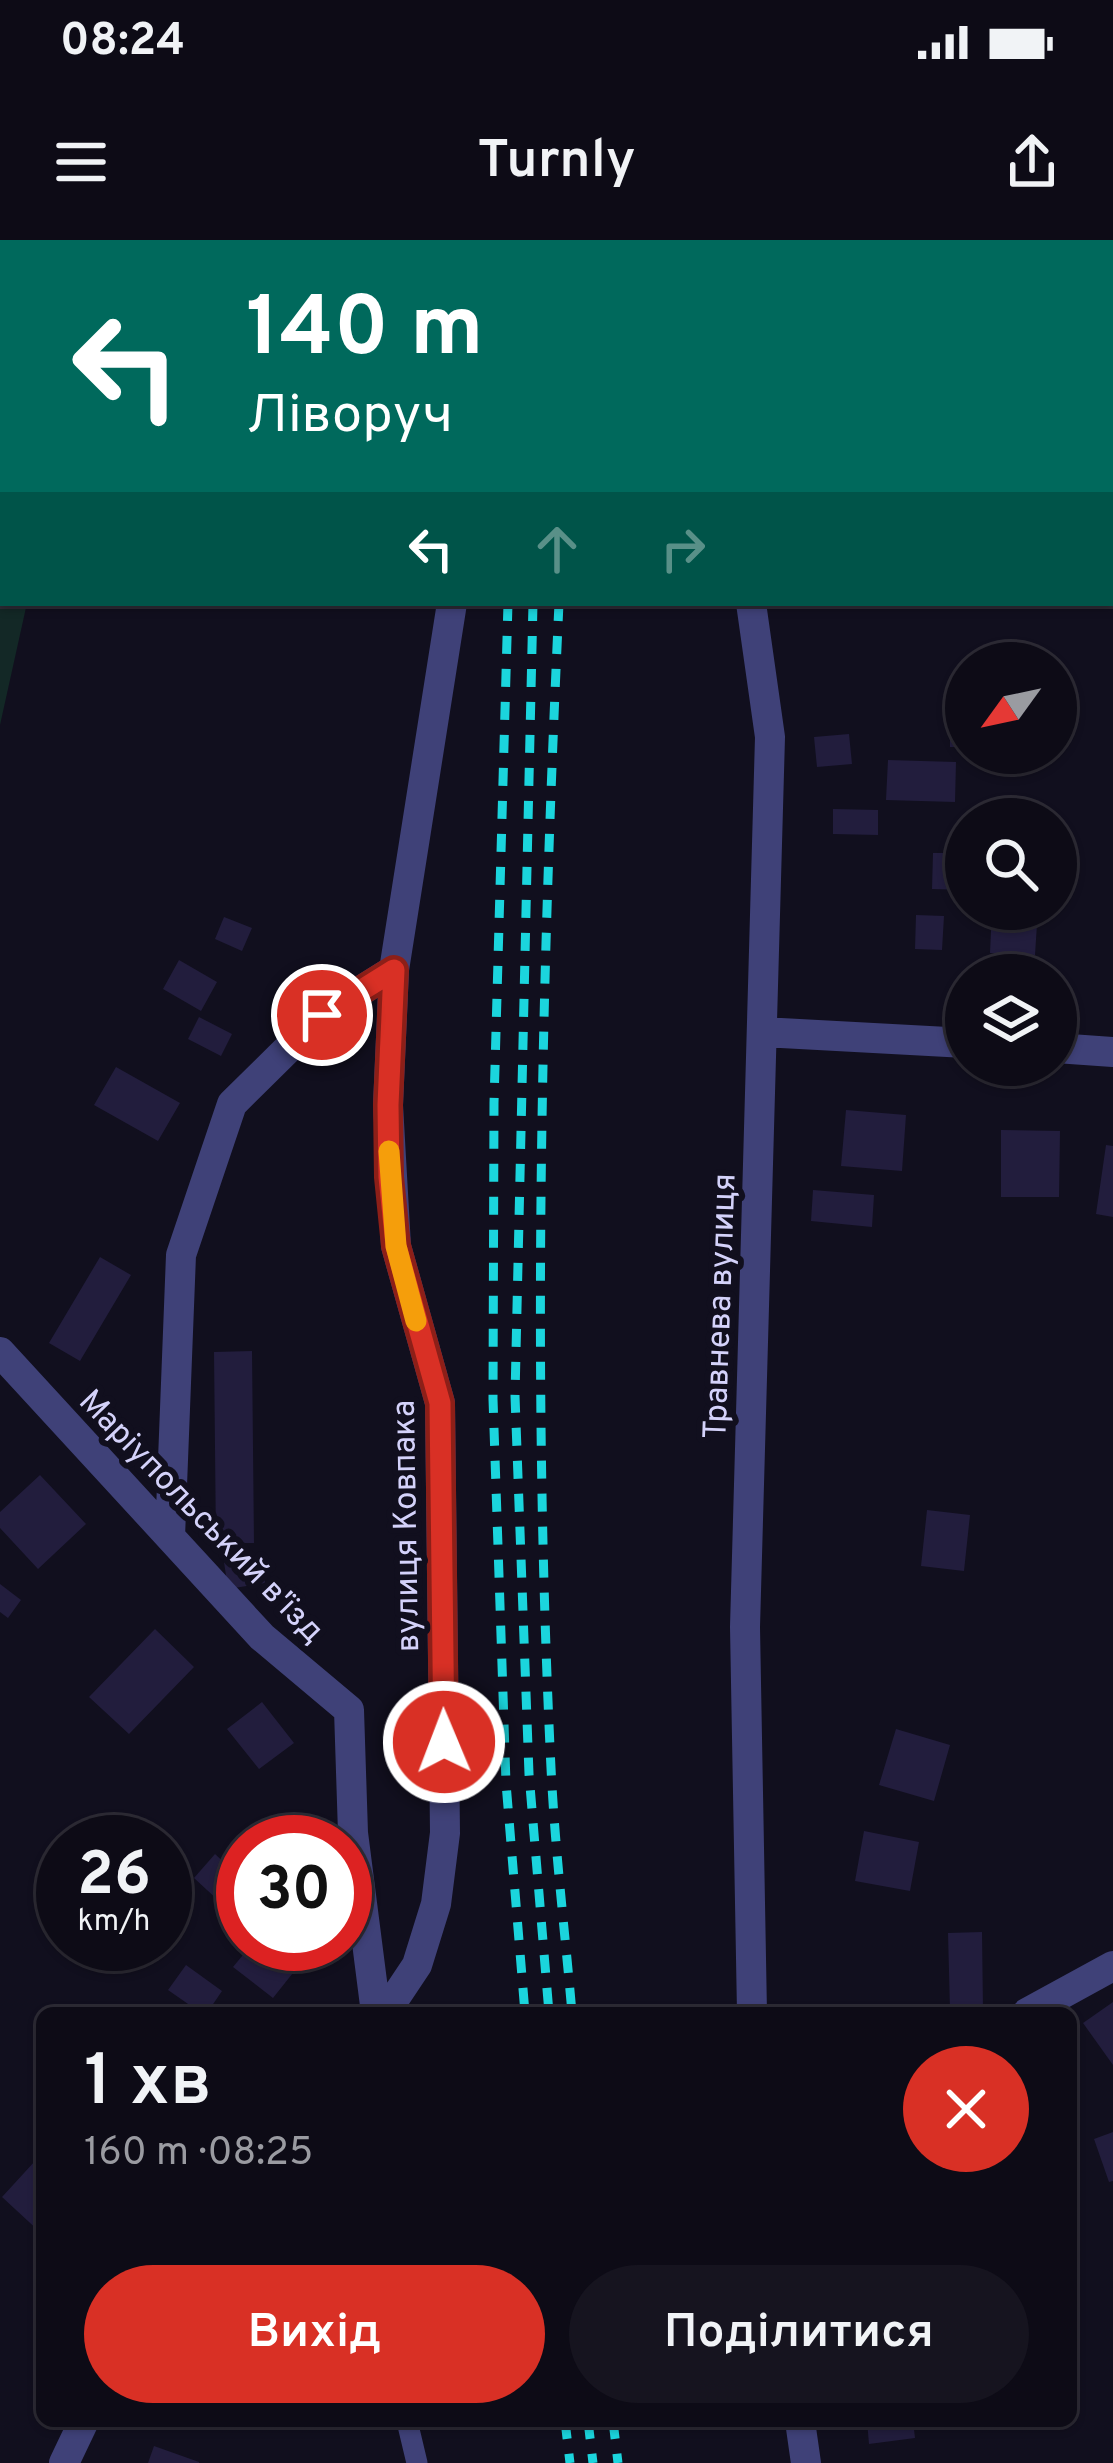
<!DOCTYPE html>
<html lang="uk">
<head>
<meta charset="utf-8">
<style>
	body { margin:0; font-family:Overpass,sans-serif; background:#16141f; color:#f1f3f6; height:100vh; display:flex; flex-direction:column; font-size:45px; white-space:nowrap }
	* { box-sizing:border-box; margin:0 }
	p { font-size:39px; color:#9a9ba1 }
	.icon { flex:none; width:66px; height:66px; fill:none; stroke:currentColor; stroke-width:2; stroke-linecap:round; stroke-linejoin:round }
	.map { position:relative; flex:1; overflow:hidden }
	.side { position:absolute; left:36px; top:1767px; width:1041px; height:420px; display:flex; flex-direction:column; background:#0d0b16; border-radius:18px; box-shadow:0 3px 9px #0004,0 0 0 3px #2d2b35 }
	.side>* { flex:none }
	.banner { position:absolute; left:0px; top:0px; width:1113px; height:366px; box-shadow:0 3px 9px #0004,0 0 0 3px #2d2b35; background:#00695c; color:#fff; overflow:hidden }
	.needle { width:78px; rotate:237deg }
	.buttons { position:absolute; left:945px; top:402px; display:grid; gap:24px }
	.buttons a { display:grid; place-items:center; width:132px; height:132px; border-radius:50%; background:#0d0b16; box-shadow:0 3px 9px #0004,0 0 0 3px #2d2b35; font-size:60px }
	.speed { position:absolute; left:36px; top:1575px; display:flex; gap:24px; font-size:60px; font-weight:700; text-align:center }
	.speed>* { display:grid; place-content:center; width:156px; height:156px; border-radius:50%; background:#0d0b16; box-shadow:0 3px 9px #0004,0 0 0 3px #2d2b35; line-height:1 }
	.speed small { font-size:30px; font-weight:400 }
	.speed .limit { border:18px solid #d22; background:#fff; color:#111 }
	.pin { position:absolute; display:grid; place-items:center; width:102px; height:102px; color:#fff; margin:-51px; border:6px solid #fff; border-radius:50%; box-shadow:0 3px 12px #0007 }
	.me { position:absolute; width:132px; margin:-66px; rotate:359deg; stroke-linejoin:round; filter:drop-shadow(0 0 9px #0008) }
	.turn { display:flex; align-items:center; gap:42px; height:252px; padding:0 48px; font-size:54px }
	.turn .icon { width:156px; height:156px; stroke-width:2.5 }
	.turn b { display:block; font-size:84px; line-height:102px }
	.lanes { display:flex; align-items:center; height:114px; padding:0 48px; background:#0003; justify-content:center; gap:60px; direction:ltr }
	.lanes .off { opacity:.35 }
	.round { display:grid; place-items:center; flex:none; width:126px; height:126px; border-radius:63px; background:#16141f }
	.head { display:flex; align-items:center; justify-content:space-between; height:204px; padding:0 48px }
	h1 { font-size:72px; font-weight:600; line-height:90px }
	.primary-button { display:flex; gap:24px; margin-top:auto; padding:24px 48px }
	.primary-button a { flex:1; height:138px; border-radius:72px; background:#d93025; color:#fff; font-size:48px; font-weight:600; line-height:138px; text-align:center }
	.primary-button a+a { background:#16141f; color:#f1f3f6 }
	.status { display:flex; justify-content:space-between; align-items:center; height:84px; padding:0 60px; background:#0d0b16; direction:ltr }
	.status svg { height:33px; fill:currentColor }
	header { display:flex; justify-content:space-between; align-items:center; height:156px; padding:0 48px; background:#0d0b16; font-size:54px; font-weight:600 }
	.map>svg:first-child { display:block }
</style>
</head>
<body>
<div class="status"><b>08:24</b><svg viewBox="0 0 49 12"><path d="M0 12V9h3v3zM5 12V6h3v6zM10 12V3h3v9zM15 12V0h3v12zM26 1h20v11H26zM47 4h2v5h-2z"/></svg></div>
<header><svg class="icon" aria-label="menu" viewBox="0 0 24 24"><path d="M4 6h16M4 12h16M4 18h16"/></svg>Turnly<svg class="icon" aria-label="share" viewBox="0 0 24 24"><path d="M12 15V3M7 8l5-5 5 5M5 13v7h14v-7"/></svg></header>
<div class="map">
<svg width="1113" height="2223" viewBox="0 0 1113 2223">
	<rect width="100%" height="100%" fill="#110f1e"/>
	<!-- green -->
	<path fill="#132826" d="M0 0H108L3 3V363H27L0 485Z"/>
	<!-- building -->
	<path fill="#221d3d" d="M950 481H966V507H950Z
		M849 494 852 524 817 527 814 497Z
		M888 520 956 522 955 562 886 560Z
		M833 569 878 570V595L833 594Z
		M933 613H966V650L932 649Z
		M992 669H1038L1035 715 990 713Z
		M916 675 944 676 942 710 915 709Z
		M224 677 252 688 242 711 215 699Z
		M179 720 217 742 201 771 163 749Z
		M199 777 232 794 221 816 188 799Z
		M116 827 180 863 158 901 94 865Z
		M846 870 906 875 902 931 841 926Z
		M1001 890 1060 891 1059 957H1001Z
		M1106 905 1113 906V977L1096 974Z
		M813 950 874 955 872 987 811 981Z
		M100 1017 131 1035 80 1121 49 1103Z
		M252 1111 254 1303H216L214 1112Z
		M40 1235 86 1284 38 1329 0 1288V1272Z
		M927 1270 970 1275 964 1331 921 1326Z
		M262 1317 265 1343 228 1349 224 1322Z
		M0 1344 21 1360 8 1378 0 1372Z
		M155 1389 194 1427 129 1494 89 1457Z
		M262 1462 294 1503 259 1529 227 1489Z
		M896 1489 950 1505 934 1561 879 1545Z
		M864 1591 919 1602 910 1651 855 1641Z
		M215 1614 243 1640V1663L233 1674 194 1638Z
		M982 1692 983 1770H950L948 1693Z
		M252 1704H295L308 1714 273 1758 233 1727Z
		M186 1725 222 1751 207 1773H201L168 1750Z
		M1113 1762V1825L1083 1783Z
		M1113 1892V1941L1109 1942 1094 1899Z
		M35 1921 42 1927V1994L2 1957Z
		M867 2181H913L915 2198 869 2204Z
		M154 2206 199 2222V2223H148Z"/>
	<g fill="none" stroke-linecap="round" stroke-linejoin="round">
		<!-- lane -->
		<path stroke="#3f4178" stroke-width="21" d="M407 2181 417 2223"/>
		<!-- street -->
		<path stroke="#3f4178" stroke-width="30" d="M441 3V0
			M719 3V0
			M1110 104H1113
			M751 363 770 497 745 1387 752 1773
			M762 792 966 803
			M1056 808 1113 812
			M0 1112 262 1397 349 1470 353 1593 376 1773
			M170 1297 181 1015 232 864 322 775 394 730
			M385 1773 417 1725 436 1664 445 1593 440 1163 396 1006 388 865 394 730 452 363
			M1027 1773 1113 1726
			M800 2181 806 2223
			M64 2223 84 2181"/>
		<!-- rail -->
		<path stroke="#1bd5dd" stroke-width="9" stroke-dasharray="18 15" stroke-linecap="butt" d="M524 3V0
			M550 3V0
			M576 3V0
			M508 363 494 863 493 1159 506 1543 525 1773
			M533 363 515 1156 529 1534 549 1773
			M559 363C541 751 532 1140 551 1528 555 1610 565 1692 572 1773
			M565 2181 570 2223
			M588 2181 593 2223
			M613 2181 618 2223"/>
	</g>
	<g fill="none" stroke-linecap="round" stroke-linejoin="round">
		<!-- route casing -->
		<g stroke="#8d1f18" stroke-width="30">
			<path id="route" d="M322 775 394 730 388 865 389 937 396 1006 440 1163 444 1502"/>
		</g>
		<!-- route -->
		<use href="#route" stroke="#d93025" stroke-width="21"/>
		<!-- slow -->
		<path stroke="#f59e0b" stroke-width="21" d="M389 911 396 1006 416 1081"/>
	</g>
	<g text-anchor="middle" stroke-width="12" stroke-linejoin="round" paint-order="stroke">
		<!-- street labels -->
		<g font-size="33" fill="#d4d2fa" stroke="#110f1e">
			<text transform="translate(718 1066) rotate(-88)" y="12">Травнева вулиця</text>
			<text transform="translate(203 1275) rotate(46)" y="12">Маріупольський в'їзд</text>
			<text transform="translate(404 1286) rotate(-91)" y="12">вулиця Ковпака</text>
		</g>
	</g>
</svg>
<div class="buttons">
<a><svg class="needle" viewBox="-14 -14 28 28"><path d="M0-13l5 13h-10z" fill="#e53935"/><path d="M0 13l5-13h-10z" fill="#9a9ba1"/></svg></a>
<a><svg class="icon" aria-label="search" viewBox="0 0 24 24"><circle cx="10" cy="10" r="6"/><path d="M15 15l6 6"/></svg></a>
<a><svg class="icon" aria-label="layers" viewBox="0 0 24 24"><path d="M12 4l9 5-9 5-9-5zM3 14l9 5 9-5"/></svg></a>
</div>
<div class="speed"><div>26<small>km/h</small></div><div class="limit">30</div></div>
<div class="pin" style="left:322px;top:775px;background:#d93025"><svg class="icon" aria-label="arrive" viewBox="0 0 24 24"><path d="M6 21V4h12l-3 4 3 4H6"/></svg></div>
<svg class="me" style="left:444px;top:1502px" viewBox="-20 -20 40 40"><circle r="17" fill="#d93025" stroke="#fff" stroke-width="3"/><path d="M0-11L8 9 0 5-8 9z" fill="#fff"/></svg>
<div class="banner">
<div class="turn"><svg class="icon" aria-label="left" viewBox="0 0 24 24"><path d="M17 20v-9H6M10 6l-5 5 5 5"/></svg><div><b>140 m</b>Ліворуч</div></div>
<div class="lanes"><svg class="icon" aria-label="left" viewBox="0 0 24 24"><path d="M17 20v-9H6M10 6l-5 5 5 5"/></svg><svg class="icon off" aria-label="ahead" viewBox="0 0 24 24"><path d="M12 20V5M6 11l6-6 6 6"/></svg><svg class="icon off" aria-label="right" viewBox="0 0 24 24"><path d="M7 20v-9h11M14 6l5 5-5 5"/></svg></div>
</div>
<section class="side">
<div class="head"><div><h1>1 хв</h1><p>160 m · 08:25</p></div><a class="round" style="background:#d93025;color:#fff"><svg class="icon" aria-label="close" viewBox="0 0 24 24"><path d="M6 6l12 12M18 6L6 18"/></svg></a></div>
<div class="primary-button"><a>Вихід</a><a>Поділитися</a></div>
</section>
</div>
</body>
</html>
